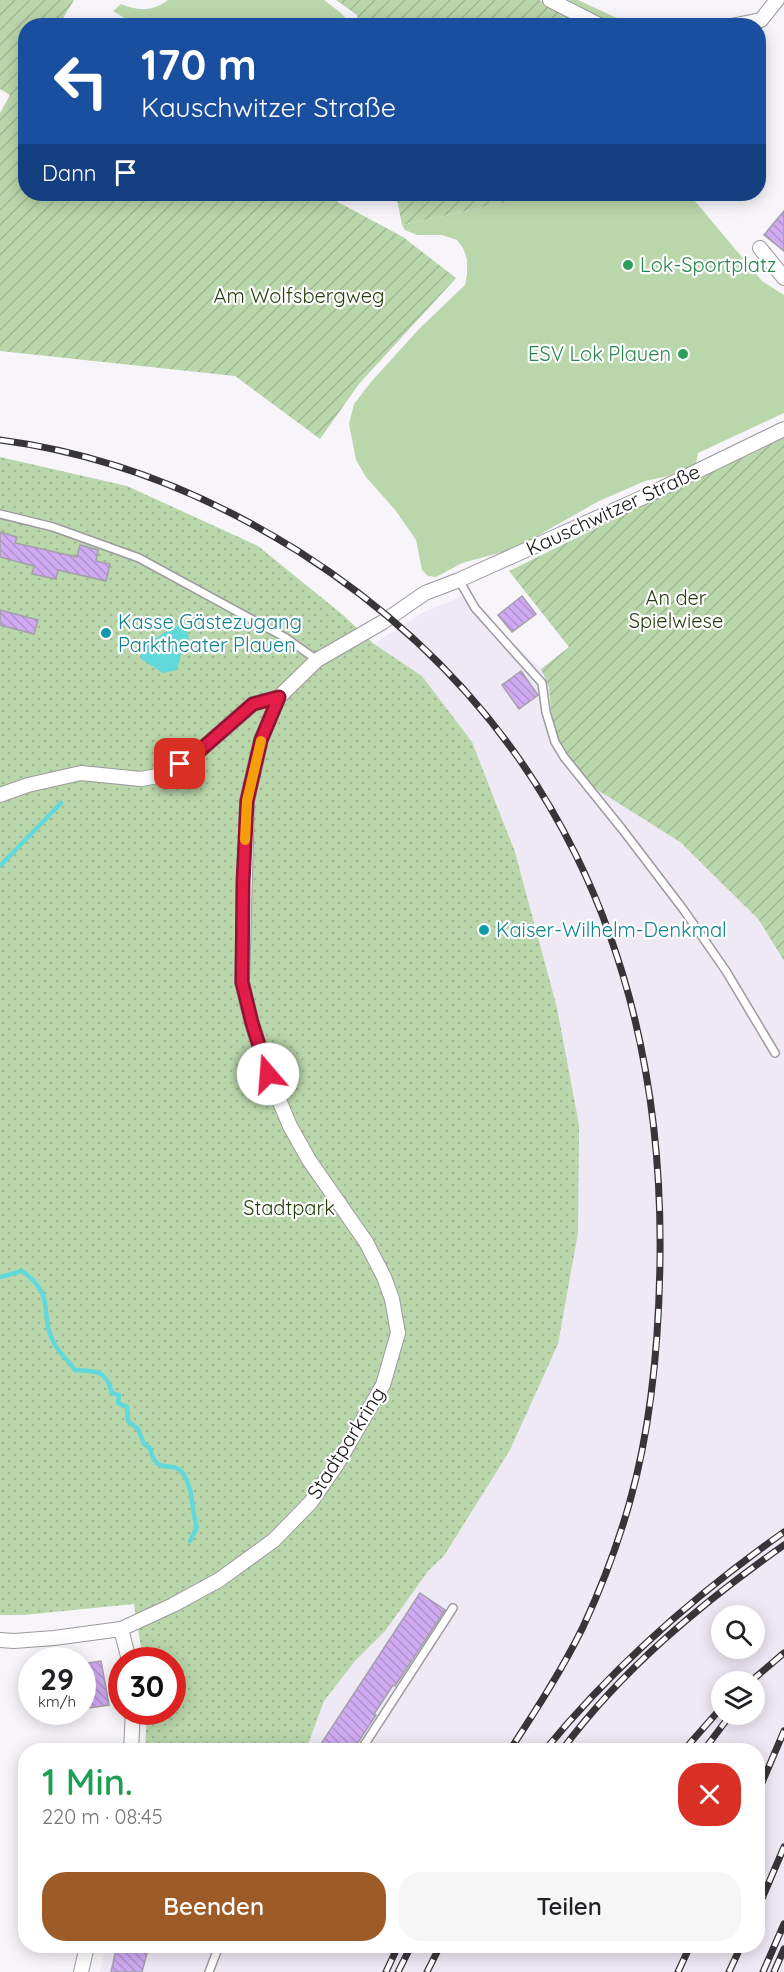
<!DOCTYPE html>
<html lang="de">
<head>
<meta charset="utf-8">
<style>
	body { margin:0; font-family:Quicksand,sans-serif; background:#f6f6f6; color:#202124; height:100vh; display:flex; flex-direction:column; font-size:22px; white-space:nowrap }
	* { box-sizing:border-box; margin:0 }
	p { font-size:20px; color:#757577 }
	.icon { flex:none; width:33px; height:33px; fill:none; stroke:currentColor; stroke-width:2; stroke-linecap:round; stroke-linejoin:round }
	.map { position:relative; flex:1; overflow:hidden }
	.panel { position:absolute; left:18px; top:1743px; width:747px; height:210px; display:flex; flex-direction:column; background:#fff; border-radius:24px; box-shadow:0 3px 15px #0003 }
	.panel>* { flex:none }
	.top-card { position:absolute; left:18px; top:18px; width:748px; height:183px; border-radius:24px; box-shadow:0 3px 15px #0003; background:#1a4fa0; color:#fff; overflow:hidden }
	.controls { position:absolute; left:711px; top:1605px; display:grid; gap:12px }
	.controls a { display:grid; place-items:center; width:54px; height:54px; border-radius:50%; background:#fff; box-shadow:0 3px 15px #0003; font-size:30px }
	.speed { position:absolute; left:18px; top:1647px; display:flex; gap:12px; font-size:30px; font-weight:700; text-align:center }
	.speed>* { display:grid; place-content:center; width:78px; height:78px; border-radius:50%; background:#fff; box-shadow:0 3px 15px #0003; line-height:1 }
	.speed small { font-size:15px; font-weight:400 }
	.speed .limit { border:9px solid #d22; background:#fff; color:#111 }
	.pin { position:absolute; display:grid; place-items:center; width:51px; height:51px; color:#fff; margin:-26px; border-radius:12px; box-shadow:0 3px 9px #0006 }
	.me { position:absolute; width:66px; margin:-33px; rotate:342deg; stroke-linejoin:round; filter:drop-shadow(0 0 4px #0008) }
	.turn { display:flex; align-items:center; gap:21px; height:126px; padding:0 24px; font-size:27px }
	.turn .icon { width:78px; height:78px; stroke-width:2.5 }
	.turn b { display:block; font-size:42px; line-height:51px }
	.then { display:flex; align-items:center; height:57px; padding:0 24px; background:#0003; gap:12px; font-size:22px }
	.round { display:grid; place-items:center; flex:none; width:63px; height:63px; border-radius:24px; background:#f6f6f6 }
	.overview { display:flex; align-items:center; justify-content:space-between; height:102px; padding:0 24px }
	h1 { font-size:36px; font-weight:600; line-height:45px; color:#1e9e55 }
	.primary-button { display:flex; gap:12px; margin-top:auto; padding:12px 24px }
	.primary-button a { flex:1; height:69px; border-radius:24px; background:#9d5b28; color:#fff; font-size:24px; font-weight:600; line-height:69px; text-align:center }
	.primary-button a+a { background:#f6f6f6; color:#202124 }
	.map>svg:first-child { display:block }
</style>
</head>
<body>
<div class="map">
<svg width="784" height="1972" viewBox="0 0 784 1972">
	<defs>
		<pattern id="park-dots" width="8" height="8" patternUnits="userSpaceOnUse" patternTransform="scale(1.5)"><rect width="8" height="8" fill="#bad6ab"/><path d="M2 2h.1M6 6h.1" fill="none" stroke="#9fb792" stroke-width="1.8" stroke-linecap="round"/></pattern>
		<pattern id="garden-furrows" width="10" height="10" patternUnits="userSpaceOnUse" patternTransform="scale(1.5)"><rect width="10" height="10" fill="#bad6ab"/><path d="M-1 1l2-2M0 10L10 0M9 11l2-2" fill="none" stroke="#9fb792"/></pattern>
		<pattern id="building-back-hatch" width="6" height="6" patternUnits="userSpaceOnUse" patternTransform="scale(1.5)"><rect width="6" height="6" fill="#d0aaf2"/><path d="M-1 5l2 2M0 0l6 6M5-1l2 2" fill="none" stroke="#b291cf"/></pattern>
	</defs>
	<rect width="100%" height="100%" fill="#f7f4fa"/>
	<!-- built -->
	<path fill="#efe8f5" fill-rule="evenodd" d="M470 593 508 639 541 669 549 687 552 722 564 752 596 789 680 842 759 920 784 961V1972H100L106 1946H758V1750H306L324 1701 355 1661 385 1631 429 1570 444 1556 510 1450 558 1344 557 1008 515 852 472 742 422 676 374 644 422 613ZM722 1616H754V1648H722ZM722 1682H754V1714H722Z"/>
	<!-- grass -->
	<path fill="#bad6ab" d="M168 0H324L341 13 348 21V25H136L113 11 121 4C138 11 152 12 168 0Z
		M569 0H578L619 19 615 24H611L571 5Z
		M530 194H689L762 281 784 295V413L698 453 696 464 668 476 645 481 599 501 514 549 462 563 436 577 428 576 422 570 416 540 396 511 366 477 356 460 349 424 354 404 371 382 419 329 465 285 467 274V259L463 248 457 240 442 235H417L405 230 402 225 525 198Z"/>
	<!-- park -->
	<path fill="url(#park-dots)" d="M0 457 127 486 258 546 343 615 374 644 422 676 472 742 515 852 557 1008 579 1125 578 1233 558 1344 510 1450 444 1556 429 1570 385 1631 355 1661 324 1701 306 1750H145L147 1712H172V1660H143L134 1604 23 1615H0Z"/>
	<!-- garden -->
	<path fill="url(#garden-furrows)" d="M0 0H74L59 25 26 26 25 76 21 83 26 85V194H323L403 237 456 278 359 384 320 439 235 376 0 351V113L10 95 0 89Z
		M336 0H539L596 25H354L358 21 357 15Z
		M396 194H530L525 198 402 225Z
		M784 436V961L759 920 680 842 596 789 564 752 552 722 549 687 541 669 569 647 509 571Z"/>
	<!-- water -->
	<path fill="#61d9db" d="M182 623 187 626 189 642 182 651 177 670 163 673 141 659 140 645C157 639 167 631 182 623Z"/>
	<g fill="none" stroke-linecap="round" stroke-linejoin="round">
		<!-- stream -->
		<path stroke="#61d9db" stroke-width="4.5" d="M0 866 61 803
			M0 1277 22 1271C58 1297 38 1313 54 1343 59 1353 69 1361 75 1370 98 1372 105 1369 112 1393L119 1395 118 1403 127 1407 128 1421 138 1429 144 1444 150 1448C157 1479 173 1457 184 1475 194 1491 191 1511 197 1527L190 1541"/>
	</g>
	<!-- building -->
	<path fill="url(#building-back-hatch)" stroke="#a3a0a6" stroke-width="1.5" d="M784 211V251L764 235Z
		M0 532 17 537 15 543 77 557 80 545 98 550 96 561 110 564 106 581 58 570 56 579 32 574 34 566 0 557Z
		M522 596 536 614 512 632 498 615Z
		M0 610 38 620 34 634 0 625Z
		M521 671 538 695 519 709 502 685Z
		M420 1593 445 1610 395 1686 393 1685 374 1714 376 1715 353 1750H317Z
		M101 1661 109 1705 82 1709V1664Z
		M117 1946H149L142 1972H111Z"/>
	<g fill="none" stroke-linecap="round" stroke-linejoin="round">
		<!-- service casing -->
		<g stroke="#9c999f" stroke-width="10">
			<path id="service" d="M0 514 53 527 139 558 286 638 317 660
				M459 580 475 608 542 683 546 712 555 742 564 757 622 829 683 909 726 971 775 1053
				M361 1750 453 1608
				M209 1972 219 1946"/>
		</g>
		<!-- minor casing -->
		<g stroke="#9c999f" stroke-width="16">
			<path id="minor" d="M550 0 601 26
				M731 26 761 20 777 0
				M760 248 784 278
				M0 795 28 785 81 773 141 779 163 775 197 753 253 704 279 697
				M121 1629 129 1660
				M0 1640 14 1641 54 1638 121 1629 173 1605 219 1580 274 1540 311 1502 337 1464 383 1385 398 1333 392 1299 384 1277 366 1242 309 1160 290 1126 268 1074 252 1023 242 982 247 801 261 740 279 697 317 660 383 622 425 593 459 580 646 496 784 429
				M131 1750 133 1712
				M81 1972 87 1946"/>
		</g>
		<!-- service -->
		<use href="#service" stroke="#fff" stroke-width="7"/>
		<!-- minor -->
		<use href="#minor" stroke="#fff" stroke-width="14"/>
		<!-- rail casing -->
		<g stroke="#373538" stroke-width="7">
			<path id="rail" d="M0 440C107 454 207 494 298 551 551 711 664 963 660 1259 659 1339 652 1423 630 1501 618 1544 602 1586 583 1627 562 1670 536 1710 510 1750
				M750 1682 784 1653
				M545 1750C614 1666 695 1595 784 1532
				M562 1750C622 1669 702 1603 784 1545
				M684 1750 722 1707
				M704 1750 731 1714
				M758 1792 784 1731
				M758 1908 784 1847
				M386 1972 398 1946
				M398 1972 411 1946
				M427 1972 440 1946
				M678 1972 690 1946
				M729 1972 741 1946
				M763 1972 784 1924
				M774 1972 784 1949"/>
		</g>
		<!-- rail -->
		<use href="#rail" stroke="#fff" stroke-width="4.5" stroke-dasharray="14" stroke-linecap="butt"/>
	</g>
	<g fill="none" stroke-linecap="round" stroke-linejoin="round">
		<!-- route casing -->
		<g stroke="#92132f" stroke-width="15">
			<path id="route" d="M180 764 197 753 253 704 279 697 261 740 247 801 243 882 242 982 252 1023 268 1074"/>
		</g>
		<!-- route -->
		<use href="#route" stroke="#e11d48" stroke-width="10"/>
		<!-- slow -->
		<path stroke="#f59e0b" stroke-width="10" d="M245 840 247 801 261 741"/>
	</g>
	<!-- markers -->
	<g fill="#2e9e5b" stroke="#fff" stroke-width="2">
		<circle cx="628" cy="265" r="6"/>
		<circle cx="683" cy="354" r="6"/>
	</g>
	<g fill="#0f9aa8" stroke="#fff" stroke-width="2">
		<circle cx="106" cy="633" r="6"/>
		<circle cx="484" cy="930" r="6"/>
	</g>
	<g text-anchor="middle" stroke-width="4.5" stroke-linejoin="round" paint-order="stroke">
		<!-- leisure labels -->
		<g font-size="20" fill="#27864d" stroke="#fff" text-anchor="start">
			<text x="640" y="272">Lok-Sportplatz</text>
			<text x="671" y="361" text-anchor="end">ESV Lok Plauen</text>
		</g>
		<!-- park labels -->
		<g font-size="20" fill="#223e0d" stroke="#fff">
			<text x="299" y="303">Am Wolfsbergweg</text>
			<text x="676" y="605">An der<tspan x="676" dy="23">Spielwiese</tspan></text>
			<text x="289" y="1215">Stadtpark</text>
		</g>
		<!-- street labels -->
		<g font-size="20" fill="#121113" stroke="#fff">
			<text transform="translate(613 510) rotate(-25)" y="7">Kauschwitzer Straße</text>
			<text transform="translate(346 1443) rotate(-58)" y="7">Stadtparkring</text>
		</g>
		<!-- culture labels -->
		<g font-size="20" fill="#0d838f" stroke="#fff" text-anchor="start">
			<text x="118" y="629">Kasse Gästezugang<tspan x="118" dy="23">Parktheater Plauen</tspan></text>
			<text x="496" y="937">Kaiser-Wilhelm-Denkmal</text>
		</g>
	</g>
</svg>
<div class="controls">
<a><svg class="icon" aria-label="search" viewBox="0 0 24 24"><circle cx="10" cy="10" r="6"/><path d="M15 15l6 6"/></svg></a>
<a><svg class="icon" aria-label="layers" viewBox="0 0 24 24"><path d="M12 4l9 5-9 5-9-5zM3 14l9 5 9-5"/></svg></a>
</div>
<div class="speed"><div>29<small>km/h</small></div><div class="limit">30</div></div>
<div class="pin" style="left:180px;top:764px;background:#d93025"><svg class="icon" aria-label="arrive" viewBox="0 0 24 24"><path d="M6 21V4h12l-3 4 3 4H6"/></svg></div>
<svg class="me" style="left:268px;top:1074px" viewBox="-20 -20 40 40"><circle r="19" fill="#fff"/><path d="M0-13L10 11 0 6-10 11z" fill="#e11d48"/></svg>
<div class="top-card">
<div class="turn"><svg class="icon" aria-label="left" viewBox="0 0 24 24"><path d="M17 20v-9H6M10 6l-5 5 5 5"/></svg><div><b>170 m</b>Kauschwitzer Straße</div></div>
<div class="then">Dann<svg class="icon" aria-label="arrive" viewBox="0 0 24 24"><path d="M6 21V4h12l-3 4 3 4H6"/></svg></div>
</div>
<section class="panel">
<div class="overview"><div><h1>1 Min.</h1><p>220 m · 08:45</p></div><a class="round" style="background:#d93025;color:#fff"><svg class="icon" aria-label="close" viewBox="0 0 24 24"><path d="M6 6l12 12M18 6L6 18"/></svg></a></div>
<div class="primary-button"><a>Beenden</a><a>Teilen</a></div>
</section>
</div>
</body>
</html>
